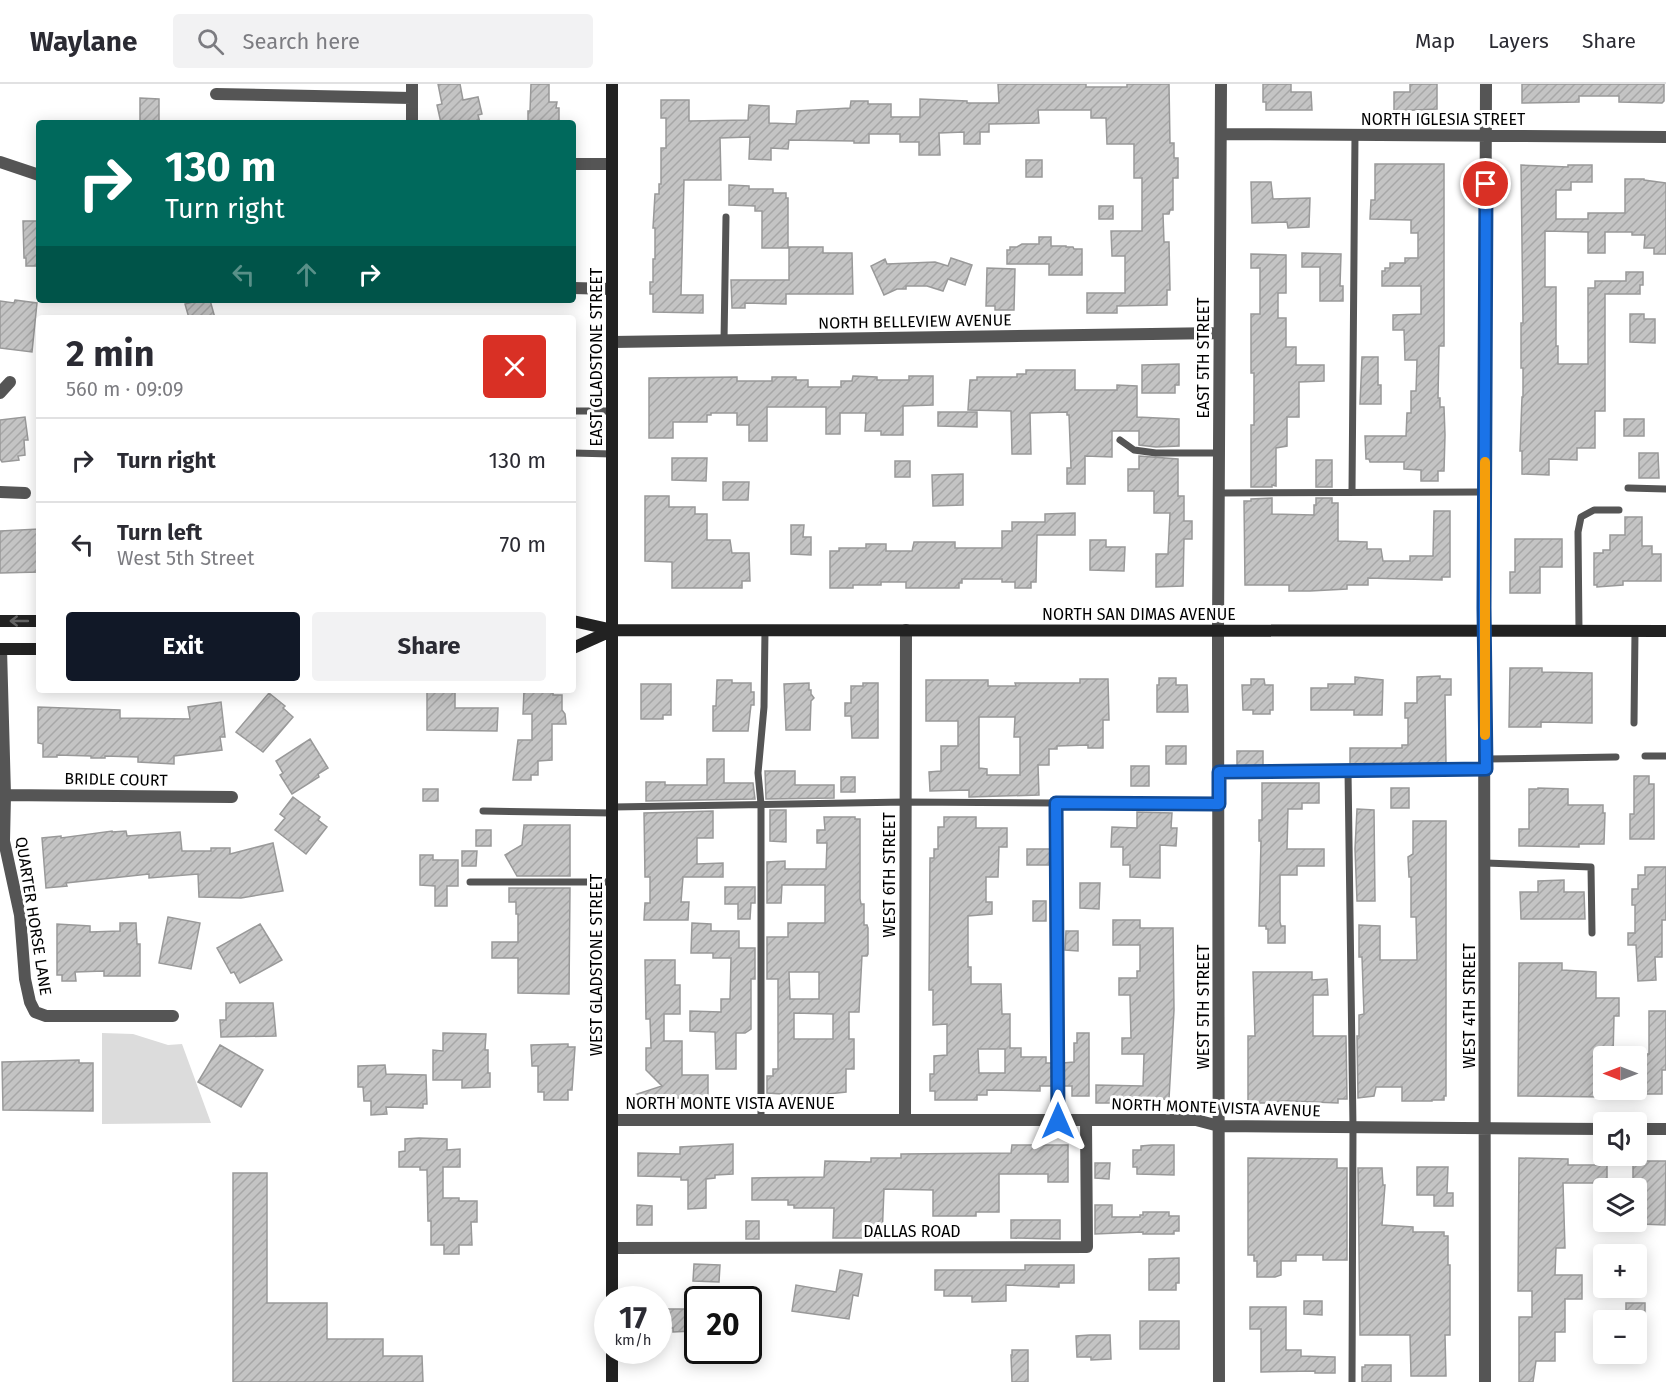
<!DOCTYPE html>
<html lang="en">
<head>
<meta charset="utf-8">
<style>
	body { margin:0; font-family:"Fira Sans",sans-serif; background:#f2f2f3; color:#2b2b33; height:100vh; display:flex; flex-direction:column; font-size:22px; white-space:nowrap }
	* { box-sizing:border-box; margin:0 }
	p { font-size:20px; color:#7c7c81 }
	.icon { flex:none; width:33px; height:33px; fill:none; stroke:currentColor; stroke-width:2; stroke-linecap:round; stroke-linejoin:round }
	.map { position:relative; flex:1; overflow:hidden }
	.drawer { position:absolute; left:36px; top:231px; width:540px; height:378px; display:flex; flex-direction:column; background:#fff; border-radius:6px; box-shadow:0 3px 15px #0003 }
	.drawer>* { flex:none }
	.hud { position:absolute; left:36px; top:36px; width:540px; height:183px; border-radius:6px; box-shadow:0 3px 15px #0003; background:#00695c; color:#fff; overflow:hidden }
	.needle { width:39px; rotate:270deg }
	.buttons { position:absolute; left:1593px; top:962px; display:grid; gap:12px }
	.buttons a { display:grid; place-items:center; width:54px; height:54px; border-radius:6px; background:#fff; box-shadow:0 3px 15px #0003; font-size:30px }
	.speed { position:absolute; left:594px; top:1202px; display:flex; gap:12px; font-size:30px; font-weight:700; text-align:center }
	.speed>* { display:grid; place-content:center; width:78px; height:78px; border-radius:50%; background:#fff; box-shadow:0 3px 15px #0003; line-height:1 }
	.speed small { font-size:15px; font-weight:400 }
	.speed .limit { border:3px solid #111; border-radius:9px; background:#fff; color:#111 }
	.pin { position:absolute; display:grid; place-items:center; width:51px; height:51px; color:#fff; margin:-26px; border:3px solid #fff; border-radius:50%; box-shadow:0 2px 6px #0007 }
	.me { position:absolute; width:66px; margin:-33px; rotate:0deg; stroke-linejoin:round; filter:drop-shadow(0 0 4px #0008) }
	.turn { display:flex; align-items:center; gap:21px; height:126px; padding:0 30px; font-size:27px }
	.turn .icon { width:78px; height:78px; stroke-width:2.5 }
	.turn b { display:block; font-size:42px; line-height:51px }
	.lanes { display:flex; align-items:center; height:57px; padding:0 30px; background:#0003; justify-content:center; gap:30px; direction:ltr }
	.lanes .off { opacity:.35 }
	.round { display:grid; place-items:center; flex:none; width:63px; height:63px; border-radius:6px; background:#f2f2f3 }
	.head { display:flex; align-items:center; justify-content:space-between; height:102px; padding:0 30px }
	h1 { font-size:36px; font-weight:700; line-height:45px }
	.button { display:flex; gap:12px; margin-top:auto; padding:12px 30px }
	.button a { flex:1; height:69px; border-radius:6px; background:#111827; color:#fff; font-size:24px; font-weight:700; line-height:69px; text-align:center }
	.button a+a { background:#f2f2f3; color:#2b2b33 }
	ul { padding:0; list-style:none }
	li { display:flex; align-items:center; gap:18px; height:84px; padding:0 30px; border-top:2px solid #e1e1e2 }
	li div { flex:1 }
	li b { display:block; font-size:22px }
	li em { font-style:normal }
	header { display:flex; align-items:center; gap:36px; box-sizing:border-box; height:84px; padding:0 30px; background:#fff; border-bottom:2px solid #e1e1e2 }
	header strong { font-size:28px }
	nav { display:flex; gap:33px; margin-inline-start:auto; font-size:21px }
	.search { width:420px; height:54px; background:#f2f2f3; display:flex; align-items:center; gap:15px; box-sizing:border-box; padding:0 21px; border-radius:6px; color:#7c7c81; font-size:22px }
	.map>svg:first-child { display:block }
</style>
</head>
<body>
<header>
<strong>Waylane</strong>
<div class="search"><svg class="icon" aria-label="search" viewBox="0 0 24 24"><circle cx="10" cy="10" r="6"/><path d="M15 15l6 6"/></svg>Search here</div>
<nav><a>Map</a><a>Layers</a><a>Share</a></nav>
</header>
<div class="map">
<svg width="1666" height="1298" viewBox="0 0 1666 1298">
	<defs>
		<pattern id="building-hatch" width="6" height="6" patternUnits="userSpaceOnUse" patternTransform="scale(1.5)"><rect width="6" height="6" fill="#c4c4c4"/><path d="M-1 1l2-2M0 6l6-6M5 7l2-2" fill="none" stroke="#a7a7a7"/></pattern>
	</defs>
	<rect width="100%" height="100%" fill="#fff"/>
	<!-- green -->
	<path fill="#dcdcdc" d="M102 949 133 950 168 961 182 960 211 1039 102 1040Z"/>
	<!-- building -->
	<path fill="url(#building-hatch)" stroke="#999" stroke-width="1.5" fill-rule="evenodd" d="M438 0H460L463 16 478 13 482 30 478 31 480 39H441L437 21 442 20Z
		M531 0H549V18H557L556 24H559V39H528V27H530Z
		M998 0H1086V3H1127V0H1169L1170 59H1174V74H1178V94H1173V126H1170L1169 130H1163L1164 158H1169L1170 206H1167V221L1117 222V229H1087V209H1125V172H1112L1111 147H1142V94H1134V60H1107L1106 34H1091V26H1038L1039 39 989 40V48H980V60H964V48L939 49 940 71H919V58H900V50H869V59H854V57L789 56 788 65 771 64V76L749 75 750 53 720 54 721 96H684L681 211H703V229L653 228V210H650V198H653V175H655V144H653L655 110H659V100H661V64H666V34H661V16H689V37L748 36 749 21 769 22V39L796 40 797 27 850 24 851 17H868V20H891V33H920V15L967 17V19H999Z
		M1263 0H1291V8H1311L1312 26H1266V18H1263Z
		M1410 0H1437V25L1394 27V8H1410Z
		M1522 0H1664V17L1662 19 1619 18V12H1579V18L1522 19Z
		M140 14 159 15V39H140Z
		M1026 76H1042V93H1026Z
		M1375 80H1444V262H1439L1438 314H1440V323H1444L1445 351 1444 387H1438V397H1421V386L1404 385V378H1370L1369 375H1366L1365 352H1406L1407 329H1411V307H1416L1417 276H1405L1404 246H1393V231L1421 230V202H1382V187H1385V184H1390V179H1405V174H1418V149H1411V136L1370 135 1371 116H1375Z
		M1521 81 1568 83V81H1592V98H1571V106H1556V135H1588V129H1625V95H1644V96L1666 99V170H1654V164H1644L1645 151H1632V148H1605V169H1588V148L1545 147V203H1556V262H1558V280H1588V204H1595V197H1626V188H1643V201H1640V210H1605V327H1595V364H1577V376L1549 375V391L1522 390V367H1520L1522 313H1523V284H1521V239H1523Z
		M1251 98H1271L1273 115 1310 114 1309 143 1288 144 1287 138 1252 139Z
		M729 101 749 102V105H773V109H786V114H788V164H762V127H755V122L729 121Z
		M1099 122H1113V135H1099Z
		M23 137H39V182H26V174H24Z
		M1039 153H1051V162H1066V163H1073L1074 165H1082V191H1049V180H1007V166H1010V163H1017L1022 160H1039Z
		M789 163H823V169H852L853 210H786V220L745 219V224H732L731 196H789Z
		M1302 169 1341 170 1340 202H1343V217H1320V183H1302Z
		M1251 170 1286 171V209H1278V234H1286V263H1296V281H1324V297L1299 298V333H1287V362L1276 364V402L1272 401V403H1251V341H1254V289H1251V230H1260V184H1251Z
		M951 174 972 181 965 201 948 195 943 207 927 202H906V205H897L884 211 871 182 885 175 887 180 935 178 948 182Z
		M987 184 1015 185 1014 226H995V222H986Z
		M15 216 37 219 32 268 0 264V217L14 219Z
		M201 216H210L215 234H189L185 220Z
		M1630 230H1644V235H1655V259L1630 258Z
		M1362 273H1378V301H1381V320H1360Z
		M1179 280V301H1175V309H1142V281Z
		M1026 286H1075V306H1117V301L1137 302V333L1179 335V362L1156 363 1139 361V347H1112V373L1085 372V400H1067V384H1071L1069 331H1067V328L1030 329 1031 370H1012L1011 327 968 326 970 296H977V293H1017V290H1026Z
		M853 292 877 293V296H909V292H933V321L903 322V351H881V347H865L866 329H840V350H826V323H767V357H749V341H737V329H711V331H707V338H673V354H649V294L737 293V297H772V293H796V296H808V303H841V297H852Z
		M938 328H977V343L938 342Z
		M25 333 28 356H24L25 371 18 372 19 376 2 378 0 375V336Z
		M1624 335H1644V352H1624Z
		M1639 369H1658L1659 394H1639Z
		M1139 372 1178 375V412H1184V437H1192V455H1184L1183 502 1156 503V470H1168L1170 429H1154V407H1128V385H1139Z
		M672 374H707L706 397 672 396Z
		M1316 376H1332V403H1316Z
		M895 377H910V393H895Z
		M963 390V421L933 422 932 391Z
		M723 398H749L748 416H723Z
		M645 412H669V423H695V430H707V456H730L732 469H749L750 497H742V504H672V478L645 477Z
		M1272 414V430L1314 431V421H1316V414H1332V419H1338V457L1367 458V465H1381L1383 477H1410V472H1433L1434 427H1450V493H1442V496L1368 494V501H1347V505L1310 507H1289V501H1245L1244 417H1251V415Z
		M1075 429V451H1037L1036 498H1031V504H1015V498H1002V495H962V499H959V504H906V498H881V501H853V504H830V467H839V464H866V460H886V467H912L914 458H955V464H1002V447H1012V438H1045V430Z
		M1625 433H1642V462H1652V470H1661V497H1623V501L1597 503V501H1594V469H1603V466H1610V451H1625Z
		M791 441H804L803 453H811V471L791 470Z
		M39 445V488L0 489V447Z
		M1515 455H1562V483H1540V509H1510V488H1515Z
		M1090 456H1106V463H1125L1124 487 1090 486Z
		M1510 584H1542V588L1592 589V639L1541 638V643H1509Z
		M1440 592V595H1451V611H1445L1446 679 1350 681V664H1402V661H1408V634H1405V619H1417V593Z
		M1355 593 1383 596 1382 631H1354V626H1311V604H1328V600H1355Z
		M1159 594H1176V601H1187L1188 628H1157V601H1159Z
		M1080 595H1108L1109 636H1103V664H1088V661L1057 662V665H1049V681H1038L1039 711 969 713V706L930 707 929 688 941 687V662H958V637H926V596H988V602H1016L1015 599H1080ZM979 633H1015L1014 653H1020V691H987V685L979 684Z
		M1251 595H1264L1265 601H1273V626H1270V630H1253V626H1243L1242 601H1251Z
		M717 596H732V599H751V608H754V621H751L748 647H713V622H716Z
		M809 599V606H811V610L814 614 811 617 810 646H786L784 600Z
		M863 599H878V654H852L851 632H845V619H851V602H863Z
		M641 600H671V631H663V635H641Z
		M524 606H553V611H562V626L565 630 566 640H552V676L538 677V691H531V696H513L518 656H532V630H523Z
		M427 608H455V624H498L497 647 427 646Z
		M269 609 285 622 283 624 293 633 263 668 236 648Z
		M221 618 225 653H220L222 666 174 672V680L138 678V673L105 672V674H91V672L57 671V673H43V660L38 659V623L120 626V634L190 635 188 623Z
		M310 655 328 684 318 690 319 693 292 710 280 691 283 689 276 677Z
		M1166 662H1186V680H1166Z
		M1237 667H1263V682H1237Z
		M707 675H724V699H753L755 715 646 717V698H665V701H707Z
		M1131 682H1149V702H1131Z
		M765 687H795V701H834V714L766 715Z
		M1634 692H1649V700H1654V755H1630V730H1634Z
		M841 693H855V708H841Z
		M1262 699H1319V719H1302V725H1288L1287 765H1324V782H1297V791H1280V838L1281 842H1285V859H1268V845H1266V842H1259L1261 757H1259V736H1262Z
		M1391 704H1409V724H1391Z
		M1538 704 1568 705V721H1603V729H1605L1604 760H1579V763L1519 762V745H1529V705H1538Z
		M423 705H438V717H423Z
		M293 713 320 733 318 736 327 743 306 770 275 746 285 734 280 730Z
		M1357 725 1374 726 1375 817H1357L1355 765Z
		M770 726H786V758L770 757Z
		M713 727V754H697V780L723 779V793H683L681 818H689L688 836H644L645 819H650V793H645L644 729Z
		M1137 728 1172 729 1171 744H1177L1176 762 1160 761V794L1130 793V781H1123V763H1111L1112 743 1137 744Z
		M824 733H855V735H860V815L861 820H864V841H867L868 844V870L867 872H862L859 928H849V955H854V985H846V1008L828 1010 817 1018H782V1010L767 1009V992H773V985H778V895H767V853H788V839H825V801H782L781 819H767V778L785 777V785H826L827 759H817V746H825ZM789 888H819V915H790ZM794 929 833 930V955H794Z
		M944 733H976V744H1007V763H999L998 793H986V818H992V830L968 832V883H971V900H1001L1002 930H1010V964H1021V973H1046V979H1052V1002H1040V1007L987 1006V1011H977V1016H935V1007H930V990H934V972L947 971V940L933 941V906H929L930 774H934V765H938V743H944ZM978 965H1005V989H979Z
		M1413 737H1446V1012H1444V1016H1432V1017H1402V1003H1376L1374 1012 1358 1014 1357 952H1359V931L1364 930 1362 873H1359V841L1380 842V876H1417L1416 833H1411V793H1409L1408 773 1413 770Z
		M524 741H570V792H517L505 771 522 761Z
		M476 746H491V762H476Z
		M112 747V748L126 747 127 752 180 748 182 767H211V764H230V770L273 759 283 807 241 814 199 813 198 790 149 794V790L66 799 67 802 46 804 42 754 61 752V754Z
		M1027 765H1050L1049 781H1027Z
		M462 767H477L476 782H462Z
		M420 771H433V776H458V802H447V822H435V802L420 801Z
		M1645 783H1666V836H1662V873H1655L1656 896 1638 897 1636 861H1628V849H1635V821H1632V805H1638V791H1645Z
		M1564 796V808H1584L1585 835H1521L1520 808H1538V797Z
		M1080 799H1100L1099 825 1080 824Z
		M725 803H755V819H751L750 835H738V820H725Z
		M509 804H570L569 910 518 909V874H492V858H518V830H516V818H509Z
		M1033 817H1046V837H1033Z
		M168 833 200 839 191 885 159 879Z
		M1113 836H1140V844H1173L1174 926 1169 1015 1122 1016V1019H1096V1001L1143 1002 1144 970H1122V954H1131L1130 911H1119V894H1137V887H1140V861H1113Z
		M120 839H136L137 860H140V892H104V887L75 888 76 897H62V891H57V840L90 842V848L120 847Z
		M692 839 711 840V847H739V864H755V895H751V945L745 949H736V985H716L715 948 690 947V927L721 928V915H730L731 874H713V869H691Z
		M260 840 282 876 240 899 234 888 231 889 217 864Z
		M1066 847H1078V867L1065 866Z
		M645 876H675V901H680V930H664V957H682V991H708V1017L668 1013V1015H631V1012L662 1002 646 986V964H651L650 935H646Z
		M1519 879H1562V886L1596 888V914H1619V932H1614L1613 972H1604V1013L1518 1012Z
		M1253 888H1312V896L1327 895 1328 911H1313V952H1346L1347 1015H1338V1019L1288 1017 1270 1018V1019H1248V952H1255Z
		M226 919H273L276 952 221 953 220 936H226Z
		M1649 927H1666V986H1662V1010H1636V970H1649Z
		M443 949 486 950 485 966H488V989H490V1003L462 1004V996H433V966L443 967Z
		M1077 949H1089V1012H1072V1002H1063V979L1074 978V959H1077Z
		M565 960H568V963H575L572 1006H568V1016H544V1008H538V982H532L531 961Z
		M220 961 263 986 241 1023 198 998Z
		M79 976V979H93V1027L3 1026 2 978Z
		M385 981 386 990 426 991 427 1020H423V1024L386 1023 387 1030 371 1031V1017H364L363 1003H358V982Z
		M419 1054 447 1055V1066L460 1065V1083H443V1114H459V1117H477V1138H471L472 1161H459V1170H444V1161H431V1137H428L427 1086H420V1083H399V1068L405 1067V1055Z
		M733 1060V1090L715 1091V1094L706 1095V1124L688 1125V1096H681V1093L638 1092V1069L680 1070V1063Z
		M1012 1061H1068V1098H1048V1090H999V1128H976V1132H933V1106L884 1105 882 1154H833L834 1124H794V1121H788V1116H752V1094L824 1093 825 1077 871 1078V1074H901V1070L1011 1069Z
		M1152 1061H1174V1091L1137 1090V1083H1133V1066H1141V1062Z
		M1248 1074 1337 1075V1084H1347V1176H1323V1171H1296V1177H1281V1191L1275 1193H1257V1177H1254V1171H1248Z
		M1519 1074 1568 1075V1081H1607V1099H1563L1565 1164H1556L1555 1191H1582V1215H1565V1248H1555V1277H1536L1533 1298H1519V1233H1532V1207H1518Z
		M1633 1077H1666L1665 1141 1640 1140V1102H1633Z
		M1095 1079H1110L1109 1095 1095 1094Z
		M1417 1083H1448L1447 1109H1453V1122H1434V1111H1417Z
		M1358 1084H1382L1383 1101H1385L1382 1141 1413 1143V1148H1444V1152H1448V1181H1450V1251H1445L1446 1292H1411L1410 1251H1360Z
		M233 1089H267V1219H327V1255H383V1272H422L423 1298H233Z
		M637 1121 652 1122V1141H637Z
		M1095 1121H1112V1133H1140V1131H1143V1128H1169V1132H1179V1147H1174V1150H1143V1148L1095 1150Z
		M1011 1136H1060V1155L1011 1154Z
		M746 1137H759V1155H746Z
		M1179 1174V1199H1176V1206H1149V1175Z
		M694 1180 720 1181 719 1198 693 1197Z
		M1025 1181H1074V1199H1059V1203L1006 1201V1217L972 1218V1212H944V1206H935V1186H1025Z
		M840 1186 862 1190 858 1212 853 1211 849 1235 792 1227 796 1201 836 1208Z
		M1304 1217H1322V1231L1304 1230Z
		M1626 1219H1645V1236H1626Z
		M1250 1223H1286V1266H1301V1272L1335 1273V1289H1315V1287L1261 1288V1245H1250Z
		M666 1225H698V1243H693V1247L673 1248V1244H666Z
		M1140 1237H1179V1265H1140Z
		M1090 1251H1110L1111 1275 1091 1276V1273H1077L1076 1252Z
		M1012 1266H1028V1298H1012L1011 1271H1012Z
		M1365 1281H1391V1298H1362V1283H1365Z"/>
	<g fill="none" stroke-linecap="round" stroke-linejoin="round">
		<!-- lane -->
		<path stroke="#555" stroke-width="7" d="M724 257 726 133
			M573 327H612
			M1120 356 1134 366 1156 369H1219
			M573 369 612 370
			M1628 404 1666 405
			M1352 408 1355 51
			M1219 409 1485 408
			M1579 547 1578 448 1581 433 1594 426H1619
			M1634 639 1635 547
			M1645 672H1666
			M1486 675 1616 673
			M1348 687 1353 1043 1352 1298
			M1219 688 1486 685
			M1056 719 1058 1037
			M613 723 905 718 1219 720
			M483 727 613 729
			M1486 779 1591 783 1592 849
			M470 798H613
			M761 1036V720L758 689 764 623 765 546"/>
		<!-- street -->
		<path stroke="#555" stroke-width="12" d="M412 0V39
			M216 10 411 14
			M1221 50 1666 53
			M0 78 39 91
			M573 80H612
			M573 204 612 205
			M612 258 1219 249
			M0 309 10 298
			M0 408 25 409
			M1 565 5 711 4 757 20 831 25 895 30 918 35 928 46 932H173
			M0 711 232 713
			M612 1036H1196L1219 1042 1604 1045
			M905 1036 906 546
			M1636 1045H1666
			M612 1164 1087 1163 1086 1037
			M1219 1298 1218 547 1221 0
			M1485 1298 1484 547 1486 0"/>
		<!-- secondary -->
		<path stroke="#222" stroke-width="12" d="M0 537H39
			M573 537 613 546 1666 547
			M573 564 613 546
			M0 565H39
			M612 1215V0
			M612 1266V1298"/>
	</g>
	<!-- one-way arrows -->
	<defs><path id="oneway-shaft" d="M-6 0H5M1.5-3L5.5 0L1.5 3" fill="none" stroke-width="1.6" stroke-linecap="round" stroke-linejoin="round" transform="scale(1.5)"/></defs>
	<use stroke="#646464" href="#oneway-shaft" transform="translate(19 537) rotate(-180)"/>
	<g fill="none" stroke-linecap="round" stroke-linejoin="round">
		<!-- route casing -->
		<g stroke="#114b97" stroke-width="15">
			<path id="route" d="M1058 1037 1056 719 1219 720V688L1486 685 1484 524 1486 100"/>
		</g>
		<!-- route -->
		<use href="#route" stroke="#1a73e8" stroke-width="10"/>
		<!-- slow -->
		<path stroke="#f59e0b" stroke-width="10" d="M1485 378V651"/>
	</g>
	<g text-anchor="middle" stroke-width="6" stroke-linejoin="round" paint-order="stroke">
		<!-- street labels -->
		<g font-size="16" fill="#000" stroke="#fff">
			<text x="1443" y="41">NORTH IGLESIA STREET</text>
			<text transform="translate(915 237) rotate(-1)" y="6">NORTH BELLEVIEW AVENUE</text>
			<text transform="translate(596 273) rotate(-90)" y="6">EAST GLADSTONE STREET</text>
			<text transform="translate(1203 274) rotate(-90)" y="6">EAST 5TH STREET</text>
			<text x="1139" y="536">NORTH SAN DIMAS AVENUE</text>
			<text transform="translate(116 695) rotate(1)" y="6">BRIDLE COURT</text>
			<text transform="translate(889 791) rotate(-90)" y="6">WEST 6TH STREET</text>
			<text transform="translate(34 832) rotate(81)" y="6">QUARTER HORSE LANE</text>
			<text transform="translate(596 881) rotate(-90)" y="6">WEST GLADSTONE STREET</text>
			<text transform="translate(1469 922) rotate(-90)" y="6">WEST 4TH STREET</text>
			<text transform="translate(1203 923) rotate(-90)" y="6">WEST 5TH STREET</text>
			<text x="730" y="1025">NORTH MONTE VISTA AVENUE</text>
			<text transform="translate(1216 1023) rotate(2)" y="6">NORTH MONTE VISTA AVENUE</text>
			<text x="912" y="1153">DALLAS ROAD</text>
		</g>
	</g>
</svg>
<div class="buttons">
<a><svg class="needle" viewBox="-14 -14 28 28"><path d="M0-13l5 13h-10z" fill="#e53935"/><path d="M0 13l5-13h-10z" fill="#7c7c81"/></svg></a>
<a><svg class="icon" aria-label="sound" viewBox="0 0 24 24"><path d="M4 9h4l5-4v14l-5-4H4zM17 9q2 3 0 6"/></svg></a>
<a><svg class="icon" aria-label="layers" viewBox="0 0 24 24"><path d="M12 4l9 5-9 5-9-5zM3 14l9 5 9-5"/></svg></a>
<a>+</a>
<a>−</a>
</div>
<div class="speed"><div>17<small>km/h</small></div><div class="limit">20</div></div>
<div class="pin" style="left:1486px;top:100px;background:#d93025"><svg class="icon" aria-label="arrive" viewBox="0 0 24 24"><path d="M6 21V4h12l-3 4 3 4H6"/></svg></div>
<svg class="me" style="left:1058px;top:1037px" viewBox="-20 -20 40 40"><path d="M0-17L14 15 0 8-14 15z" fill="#1a73e8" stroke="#fff" stroke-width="4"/></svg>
<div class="hud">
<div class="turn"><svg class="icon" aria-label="right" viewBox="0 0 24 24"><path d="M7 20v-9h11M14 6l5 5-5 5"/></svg><div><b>130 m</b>Turn right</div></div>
<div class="lanes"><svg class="icon off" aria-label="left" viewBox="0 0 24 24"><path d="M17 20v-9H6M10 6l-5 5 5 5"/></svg><svg class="icon off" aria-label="ahead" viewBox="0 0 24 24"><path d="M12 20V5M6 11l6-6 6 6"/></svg><svg class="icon" aria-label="right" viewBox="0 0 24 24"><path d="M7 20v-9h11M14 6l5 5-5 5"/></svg></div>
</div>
<section class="drawer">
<div class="head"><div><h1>2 min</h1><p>560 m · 09:09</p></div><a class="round" style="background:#d93025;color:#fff"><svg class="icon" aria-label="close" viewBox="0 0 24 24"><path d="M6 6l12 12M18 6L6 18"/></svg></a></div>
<ul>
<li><svg class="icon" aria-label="right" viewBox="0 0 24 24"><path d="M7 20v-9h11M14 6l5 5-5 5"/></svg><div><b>Turn right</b></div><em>130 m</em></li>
<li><svg class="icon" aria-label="left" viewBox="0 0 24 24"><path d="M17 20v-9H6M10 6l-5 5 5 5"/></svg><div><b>Turn left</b><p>West 5th Street</p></div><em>70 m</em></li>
</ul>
<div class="button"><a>Exit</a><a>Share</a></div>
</section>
</div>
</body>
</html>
